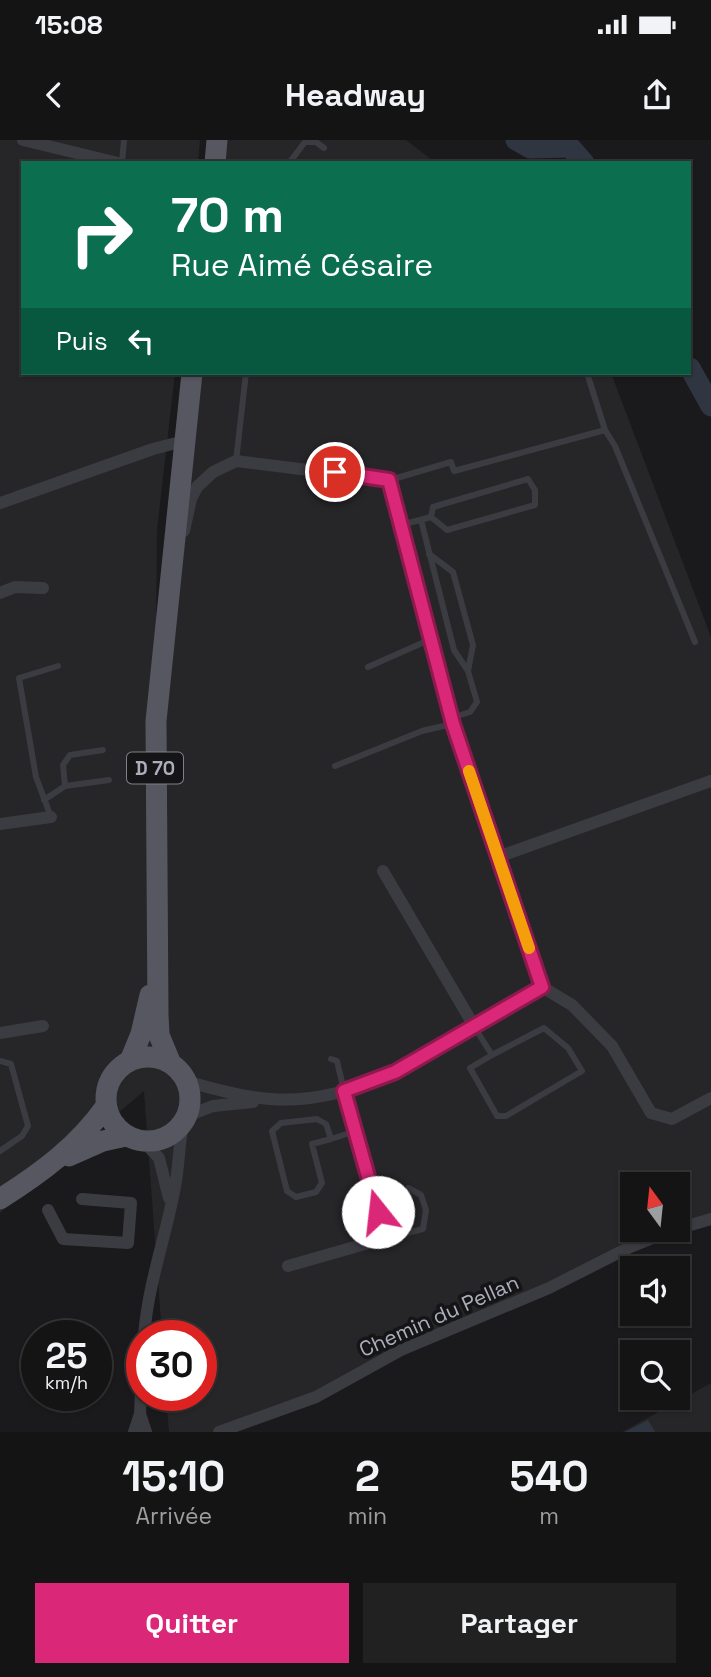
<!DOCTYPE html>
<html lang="fr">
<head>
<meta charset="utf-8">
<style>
	body { margin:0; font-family:"Space Grotesk",sans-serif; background:#212122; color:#f1f3f6; height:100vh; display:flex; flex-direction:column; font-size:26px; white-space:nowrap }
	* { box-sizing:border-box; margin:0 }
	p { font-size:23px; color:#9d9ea0 }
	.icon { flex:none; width:38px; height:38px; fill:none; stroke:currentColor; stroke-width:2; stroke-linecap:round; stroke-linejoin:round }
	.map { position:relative; height:1292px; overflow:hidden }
	.side { display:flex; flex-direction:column; background:#141415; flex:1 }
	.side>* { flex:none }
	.banner { position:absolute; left:21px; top:21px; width:670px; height:214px; border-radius:0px; box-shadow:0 2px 5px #0004,0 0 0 2px #333334; background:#0b6e4f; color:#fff; overflow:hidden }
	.needle { width:46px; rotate:345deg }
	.fabs { position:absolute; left:620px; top:1032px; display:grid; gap:14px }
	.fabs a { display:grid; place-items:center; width:70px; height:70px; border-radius:0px; background:#141415; box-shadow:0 2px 5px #0004,0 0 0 2px #333334; font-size:35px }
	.speed { position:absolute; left:21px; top:1180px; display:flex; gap:14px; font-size:35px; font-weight:700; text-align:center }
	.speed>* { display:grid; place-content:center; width:91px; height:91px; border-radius:50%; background:#141415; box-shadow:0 2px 5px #0004,0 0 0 2px #333334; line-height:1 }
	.speed small { font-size:18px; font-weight:400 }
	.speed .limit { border:10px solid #d22; background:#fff; color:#111 }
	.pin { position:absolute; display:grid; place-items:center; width:60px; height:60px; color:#fff; margin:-30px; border:4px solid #fff; border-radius:50%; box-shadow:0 2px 7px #0007 }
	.me { position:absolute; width:77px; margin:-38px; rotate:344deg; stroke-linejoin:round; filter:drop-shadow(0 0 5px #0008) }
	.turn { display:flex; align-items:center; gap:24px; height:147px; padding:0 35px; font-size:32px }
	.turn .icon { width:91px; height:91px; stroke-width:2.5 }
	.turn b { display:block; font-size:49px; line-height:60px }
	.then { display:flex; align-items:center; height:66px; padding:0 35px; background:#0003; gap:14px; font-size:26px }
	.eta { display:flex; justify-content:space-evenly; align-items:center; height:119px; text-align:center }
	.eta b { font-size:42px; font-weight:700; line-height:49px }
	.button { display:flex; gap:14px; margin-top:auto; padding:14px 35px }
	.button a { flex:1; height:80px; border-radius:0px; background:#db2777; color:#fff; font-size:28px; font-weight:700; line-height:80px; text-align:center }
	.button a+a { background:#212122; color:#f1f3f6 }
	.status { display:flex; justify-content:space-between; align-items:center; height:49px; padding:0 35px; background:#141415; direction:ltr }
	.status svg { height:19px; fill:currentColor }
	header { display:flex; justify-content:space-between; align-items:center; height:91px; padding:0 35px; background:#141415; font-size:32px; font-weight:700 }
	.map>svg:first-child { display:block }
</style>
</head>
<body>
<div class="status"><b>15:08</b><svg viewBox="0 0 49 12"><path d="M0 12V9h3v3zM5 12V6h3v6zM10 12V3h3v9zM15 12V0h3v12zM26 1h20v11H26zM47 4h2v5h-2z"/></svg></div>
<header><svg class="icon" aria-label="back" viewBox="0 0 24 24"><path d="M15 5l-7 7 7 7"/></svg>Headway<svg class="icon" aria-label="share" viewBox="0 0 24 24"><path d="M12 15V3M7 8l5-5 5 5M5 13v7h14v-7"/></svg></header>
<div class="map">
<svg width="711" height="1292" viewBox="0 0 711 1292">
	<rect width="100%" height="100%" fill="#1a1a1c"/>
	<!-- built -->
	<path fill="#262629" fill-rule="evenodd" d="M0 0H200L198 23H23V233H175L157 390 155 603 192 233H611L711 497V1083L671 1096 548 1149 229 1292H169L166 1255H201V1195H162L144 951 0 1073ZM632 1045H677V1090H632Z
		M217 0H406L436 23H215Z
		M711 1243V1292H622Z"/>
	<!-- water -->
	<path fill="#2f3642" d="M648 1280 655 1292H625Z"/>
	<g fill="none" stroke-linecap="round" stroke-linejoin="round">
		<!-- river -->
		<path stroke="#2f3642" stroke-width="21" d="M516 0 530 8 570 7 584 23
			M690 228 711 266"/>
		<!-- service -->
		<path stroke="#3b3b42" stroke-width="6" d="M122 23 124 0
			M289 23 305 2H316L324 8
			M587 233 605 290 615 306 695 502
			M236 321 246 233
			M390 340 451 322 454 331 605 290
			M421 380 454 510 468 531 477 562 470 572 451 578
			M401 385 431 377 447 390 535 365V350L528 339 433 367 431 377
			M429 414 453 432 473 505 468 531
			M368 527 429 500
			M335 626 422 591 452 584
			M65 646 63 625 70 615 103 610
			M44 660 65 646 109 640
			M51 677 36 637 19 538 58 526
			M475 888 492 915 544 888 568 908 582 931 506 976H497L470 928 492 915
			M331 919 337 921 344 951
			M0 921 11 924 28 986 22 996 0 1011
			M317 979 326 984 331 999 312 1004 322 1043 316 1052 296 1057 287 1051 272 991 281 983Z
			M331 999 356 991
			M353 1079 386 1098 423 1089 426 1070 421 1055 408 1048"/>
		<!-- minor -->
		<path stroke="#3b3b42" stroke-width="12" d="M23 0 118 23
			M0 363 153 309 184 301
			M184 391 191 359 197 347 213 332 236 321 389 340 453 584 542 847 572 865 612 906 651 973 672 979 711 958
			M0 453 15 447 43 448
			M0 684 51 677
			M498 717 711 641
			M383 731 474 886
			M0 893 43 886
			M186 941C213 949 242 957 270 959 370 967 459 893 542 847
			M187 976 213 966 253 962
			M143 1001 159 1018 169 1058
			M48 1070 63 1099 128 1103 131 1063 82 1059
			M677 1089 711 1079
			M288 1126 386 1098 344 951
			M144 1195C149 1140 165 1100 175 1047 179 1026 179 1004 183 983
			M142 1225 140 1274 146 1292
			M134 1292 140 1274
			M219 1292 316 1257 401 1210 549 1148 628 1108 672 1090"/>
		<!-- primary -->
		<path stroke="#565761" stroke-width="21" d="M215 23 217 0
			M106 959a42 42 0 1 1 84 0a42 42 0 1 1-84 0Z
			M130 921 141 894 150 855
			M171 924 159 895 158 875 156 581 192 233
			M69 1016 103 1001 126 996
			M0 1059C41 1033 78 1006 106 966"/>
	</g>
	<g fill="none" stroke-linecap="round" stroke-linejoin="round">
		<!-- route casing -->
		<g stroke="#8e194d" stroke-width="18">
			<path id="route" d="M335 332 389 340 453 584 542 847 395 932 344 951 378 1072"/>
		</g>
		<!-- route -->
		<use href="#route" stroke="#db2777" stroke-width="12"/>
		<!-- slow -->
		<path stroke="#f59e0b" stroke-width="12" d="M469 631 529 808"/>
	</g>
	<g text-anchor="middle" stroke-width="7" stroke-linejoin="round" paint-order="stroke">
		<!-- shield labels -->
		<rect fill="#151517" stroke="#7f808a" stroke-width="2" x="127" y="612.5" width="56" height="31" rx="5"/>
		<g font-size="19" font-weight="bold" fill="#acaebc">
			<text x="155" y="635">D 70</text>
		</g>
		<!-- street labels -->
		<g font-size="21" fill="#acaebc" stroke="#151517">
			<text transform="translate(439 1176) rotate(-24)" y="7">Chemin du Pellan</text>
		</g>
	</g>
</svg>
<div class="fabs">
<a><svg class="needle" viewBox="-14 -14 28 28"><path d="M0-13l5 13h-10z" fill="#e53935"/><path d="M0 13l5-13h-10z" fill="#9d9ea0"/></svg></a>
<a><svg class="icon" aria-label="sound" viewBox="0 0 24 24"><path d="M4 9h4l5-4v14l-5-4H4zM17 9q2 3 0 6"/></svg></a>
<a><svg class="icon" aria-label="search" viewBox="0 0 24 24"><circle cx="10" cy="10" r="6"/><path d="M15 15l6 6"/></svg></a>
</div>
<div class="speed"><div>25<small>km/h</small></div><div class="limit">30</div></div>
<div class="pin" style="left:335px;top:332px;background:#d93025"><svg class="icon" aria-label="arrive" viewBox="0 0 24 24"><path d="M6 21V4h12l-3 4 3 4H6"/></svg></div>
<svg class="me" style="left:378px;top:1072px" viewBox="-20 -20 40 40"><circle r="19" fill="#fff"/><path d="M0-13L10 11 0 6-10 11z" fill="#db2777"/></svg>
<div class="banner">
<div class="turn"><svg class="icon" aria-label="right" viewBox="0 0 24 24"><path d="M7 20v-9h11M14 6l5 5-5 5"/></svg><div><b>70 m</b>Rue Aimé Césaire</div></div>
<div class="then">Puis<svg class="icon" aria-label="left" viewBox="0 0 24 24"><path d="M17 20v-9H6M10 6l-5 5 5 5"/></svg></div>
</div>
</div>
<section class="side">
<div class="eta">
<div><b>15:10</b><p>Arrivée</p></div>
<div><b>2</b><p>min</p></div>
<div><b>540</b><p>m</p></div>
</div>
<div class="button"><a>Quitter</a><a>Partager</a></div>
</section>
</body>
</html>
